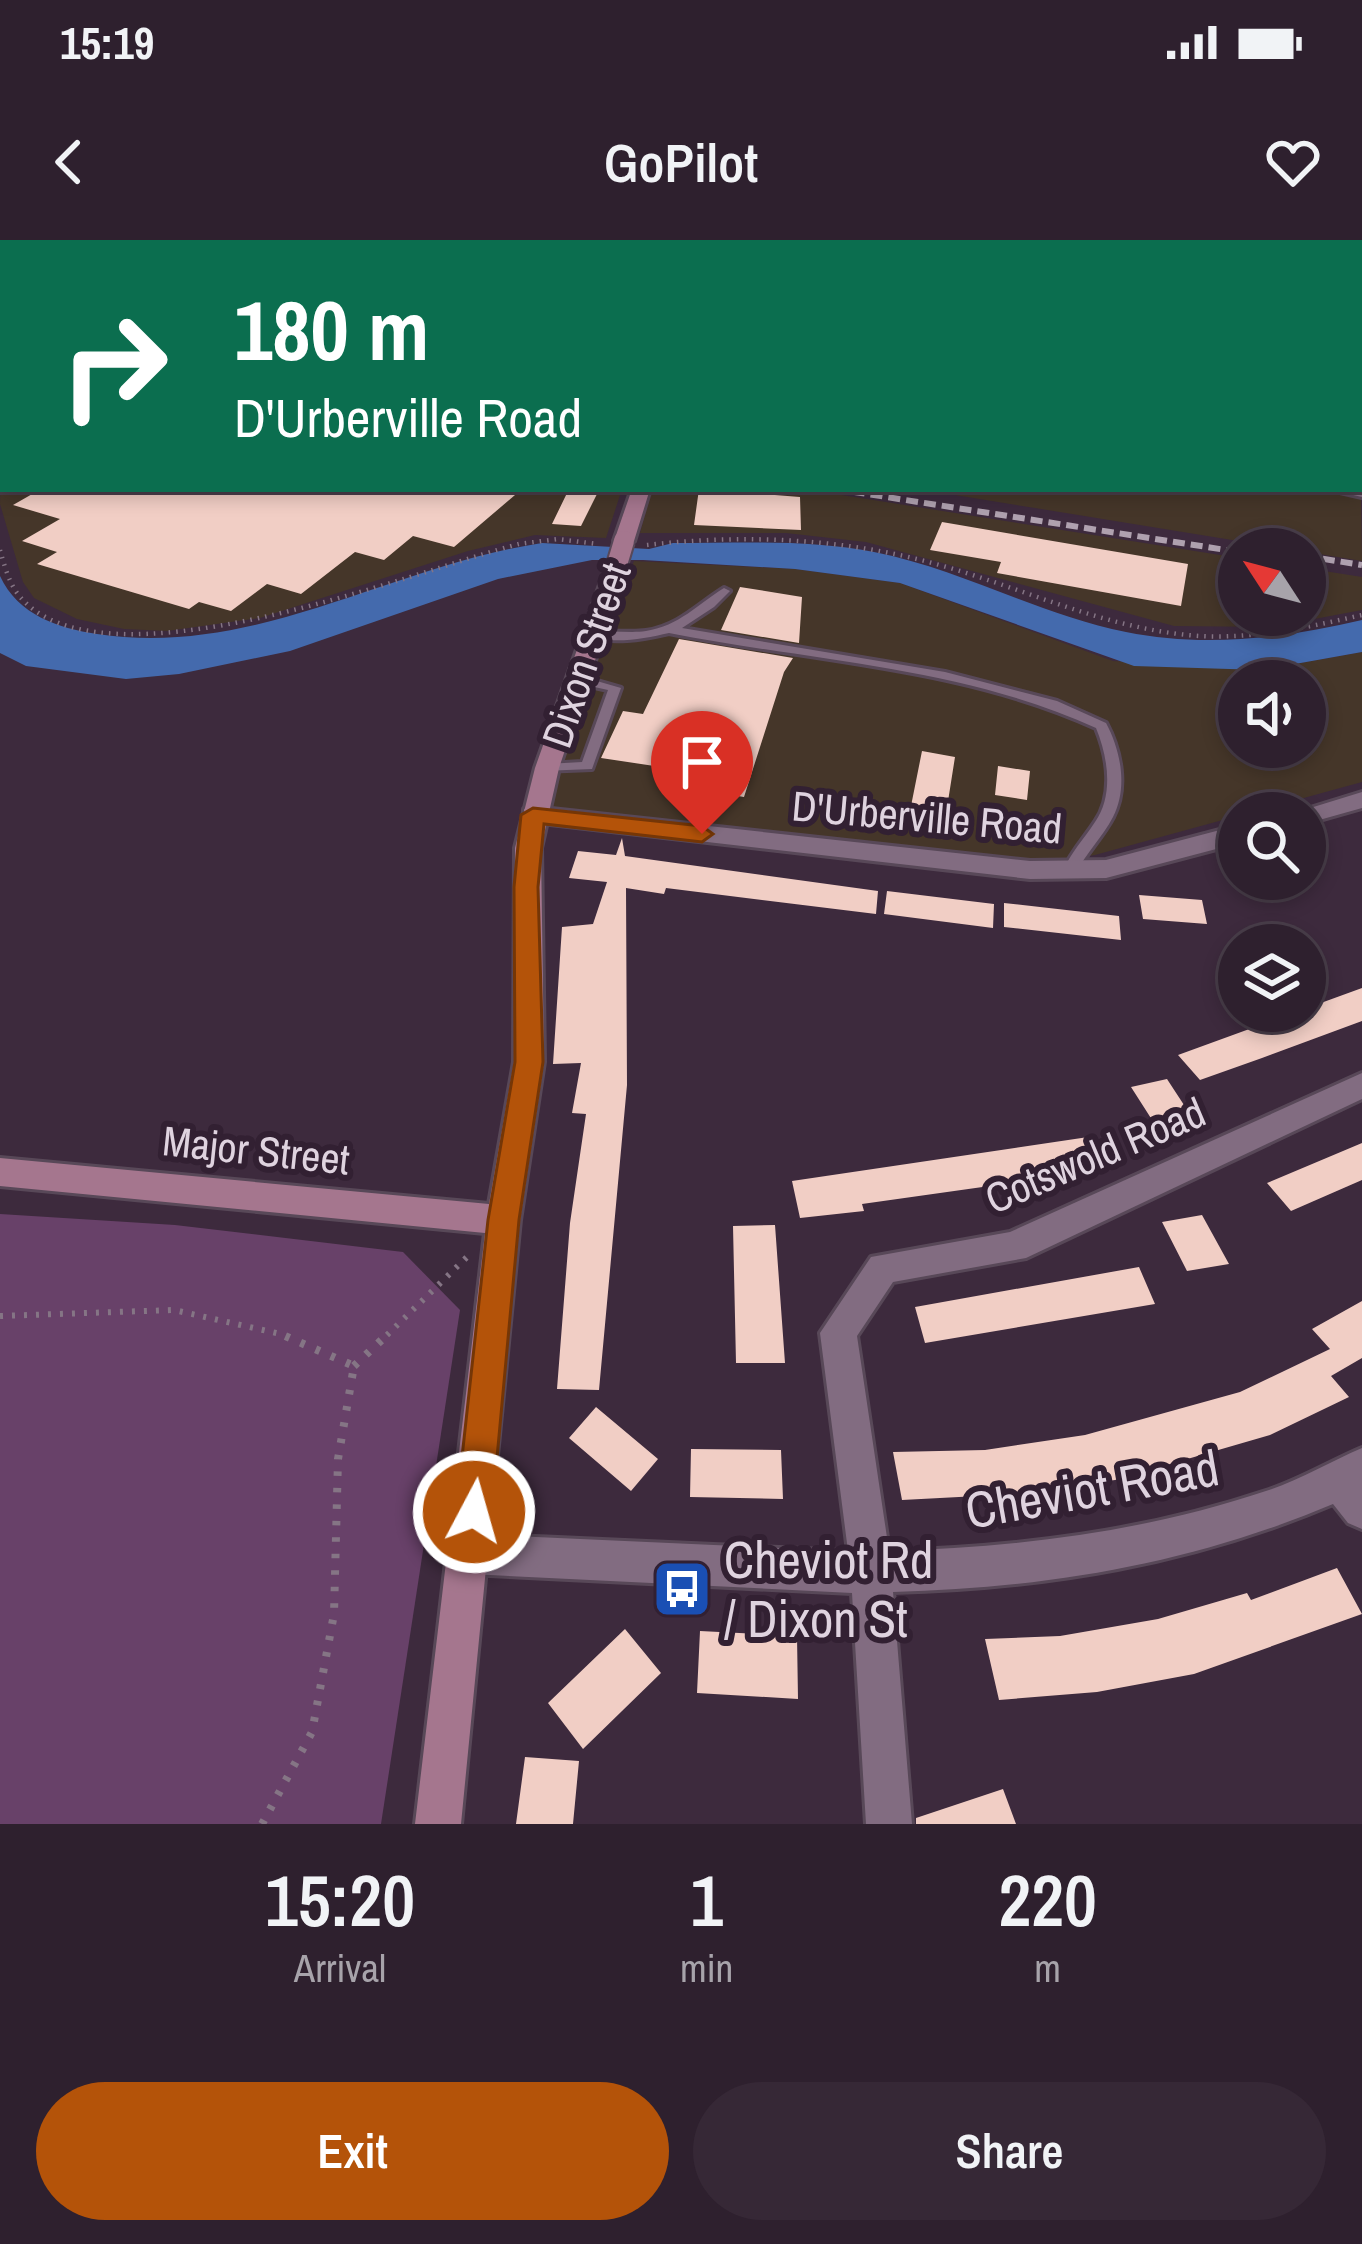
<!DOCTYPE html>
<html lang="en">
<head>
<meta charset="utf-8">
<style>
	body { margin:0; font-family:"Archivo Narrow",sans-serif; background:#362836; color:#f1f3f6; height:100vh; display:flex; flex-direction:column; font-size:45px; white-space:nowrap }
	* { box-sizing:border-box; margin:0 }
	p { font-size:39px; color:#a7a3aa }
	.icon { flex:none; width:66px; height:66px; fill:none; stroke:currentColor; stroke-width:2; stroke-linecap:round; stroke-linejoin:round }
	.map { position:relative; height:1584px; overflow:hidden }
	.side { display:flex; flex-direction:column; background:#2e202e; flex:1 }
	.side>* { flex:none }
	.banner { position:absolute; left:0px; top:0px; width:1362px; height:252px; box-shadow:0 6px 18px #0003,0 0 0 3px #493e4a; background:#0b6e4f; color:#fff; overflow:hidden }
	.needle { width:78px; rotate:306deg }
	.fabs { position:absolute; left:1218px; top:288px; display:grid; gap:24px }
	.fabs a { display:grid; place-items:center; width:108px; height:108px; border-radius:50%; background:#2e202e; box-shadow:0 6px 18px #0003,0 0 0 3px #493e4a; font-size:60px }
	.pin { position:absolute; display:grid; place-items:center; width:102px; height:102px; color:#fff; margin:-123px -51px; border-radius:50% 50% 50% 0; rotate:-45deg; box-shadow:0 0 12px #0007 }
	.pin .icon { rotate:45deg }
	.me { position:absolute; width:132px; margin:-66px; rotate:6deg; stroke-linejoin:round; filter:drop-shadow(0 0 9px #0008) }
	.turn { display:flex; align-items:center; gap:42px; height:252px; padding:0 36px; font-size:54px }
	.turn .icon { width:156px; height:156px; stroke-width:2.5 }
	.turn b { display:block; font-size:84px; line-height:102px }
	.eta { display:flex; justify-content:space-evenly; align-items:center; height:204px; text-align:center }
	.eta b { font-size:72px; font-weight:600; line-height:84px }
	.action { display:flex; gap:24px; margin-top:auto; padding:24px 36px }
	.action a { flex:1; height:138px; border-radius:72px; background:#b45309; color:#fff; font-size:48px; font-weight:600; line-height:138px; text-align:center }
	.action a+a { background:#362836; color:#f1f3f6 }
	.status { display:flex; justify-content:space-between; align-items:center; height:84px; padding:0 60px; background:#2e202e; direction:ltr }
	.status svg { height:33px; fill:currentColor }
	header { display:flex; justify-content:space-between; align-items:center; height:156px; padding:0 36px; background:#2e202e; font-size:54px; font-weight:600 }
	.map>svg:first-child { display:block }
</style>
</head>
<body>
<div class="status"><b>15:19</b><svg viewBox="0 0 49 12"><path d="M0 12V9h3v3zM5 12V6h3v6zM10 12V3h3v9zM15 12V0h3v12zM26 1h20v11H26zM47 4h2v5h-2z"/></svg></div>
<header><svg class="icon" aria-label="back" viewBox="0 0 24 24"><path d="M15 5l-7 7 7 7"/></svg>GoPilot<svg class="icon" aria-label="heart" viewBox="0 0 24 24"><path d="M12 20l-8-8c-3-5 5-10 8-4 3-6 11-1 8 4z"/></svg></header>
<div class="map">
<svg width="1362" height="1584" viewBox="0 0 1362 1584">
	<rect width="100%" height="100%" fill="#3d2a3d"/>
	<!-- industrial -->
	<path fill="#453629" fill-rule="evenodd" d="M1359 138 1362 321 918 249H1359Z
		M3 144V249H622L606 298 535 295 468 311 260 378 167 391 124 389 77 379 34 358 23 342 0 264Z
		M652 249H804L1239 318V375H1305V328L1362 337V370L1272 387 1174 386 866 302 786 293H640Z
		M634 321 795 329 900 343 1113 421 1261 430 1362 412V542L1095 615 1050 621 552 567 566 502ZM1239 441H1305V507H1239Z"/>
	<!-- green -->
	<path fill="#684169" d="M0 974 175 985 403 1012 460 1070 381 1584H0Z"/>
	<!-- water -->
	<path fill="#446aad" d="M542 303 649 309 673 303C739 303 809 299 874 312 961 329 1040 375 1126 392 1204 408 1286 398 1362 380V412L1261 430 1134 426 900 343 795 329 643 320H592L498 339 290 411 179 434 126 439 26 426 0 413V336C18 375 58 388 97 394 257 418 390 326 542 303Z"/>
	<!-- building -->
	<path fill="#f1cec5" d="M41 249H522L454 307 413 296 384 320 355 312 301 354 267 344 231 371 199 362 189 369 37 324 57 312 22 301 60 279 13 265Z
		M699 249 800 257 801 290 694 285Z
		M568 251 598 252 581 286 552 284Z
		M942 282 1188 324 1181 366 997 333 1001 322 930 310Z
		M740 347 802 357 799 403 721 390Z
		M679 399 793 418 784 432 744 557 696 549 701 533 601 518 623 471 643 474Z
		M922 511 955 517 943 593 907 586Z
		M998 526 1030 531 1027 560 995 555Z
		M622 598 625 616 878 651 876 674 666 648 664 654 626 648 627 845 599 1150 557 1149 570 983 586 874 572 873 581 823 553 824 562 687 593 684 607 642 569 638 578 611 616 615Z
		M887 651 994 664 993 688 884 674Z
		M1139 655 1202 660 1207 684 1143 679Z
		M1004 663 1119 676 1121 700 1004 687Z
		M1362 748V781L1262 818 1200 840 1178 815Z
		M1167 839 1199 888 1163 897 1131 847Z
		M1095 896 1110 929 862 964 864 971 800 978 792 941Z
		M1362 903V940L1291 971 1267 943Z
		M1202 975 1229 1024 1187 1031 1162 982Z
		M775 985 785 1123H736L733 986Z
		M1139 1027 1155 1064 925 1103 915 1067Z
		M1362 1061V1118L1331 1136 1349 1157 1270 1195 1115 1240 1016 1254 902 1260 893 1212 985 1210 1085 1195 1240 1152 1330 1109 1312 1089Z
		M596 1167 658 1219 631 1251 569 1198Z
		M691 1209 781 1210 783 1259 690 1257Z
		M1337 1328 1362 1374 1194 1434 1097 1452 999 1460 985 1399 1060 1396 1158 1379 1247 1353 1251 1360Z
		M625 1389 661 1433 583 1509 548 1463Z
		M700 1391 797 1396 798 1459 697 1453Z
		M525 1517 579 1521 573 1584H516Z
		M1003 1549 1016 1584H916V1578Z"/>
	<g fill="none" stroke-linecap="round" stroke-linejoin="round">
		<!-- lane casing -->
		<g stroke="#584858" stroke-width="6">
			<path id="lane" d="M764 0H773L776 3H767Z
				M1359 27H1362V31H1359Z
				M1327 249 1362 251V257Z
				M724 348 730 351 714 367 682 388 945 432 1057 461 1106 483C1121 511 1128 548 1113 577 1102 598 1085 614 1075 635H1065L1063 631C1071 612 1084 599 1095 582 1114 555 1108 517 1096 488 963 427 811 421 669 393 643 399 611 405 587 395 604 388 627 394 646 391 679 386 698 364 724 348Z
				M576 435 621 448 592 529 542 531 540 528 547 524 582 522 608 450 572 442V436Z"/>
		</g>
		<!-- street casing -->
		<g stroke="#584858" stroke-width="6">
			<path id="street" d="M483 0H525L528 3H486Z
				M1273 0H1287L1272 3Z
				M0 24H3V32H0Z
				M1359 65H1362V73H1359Z
				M3 133V144L0 145V134Z
				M1362 552V568L1305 584V573H1294Z
				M533 567 1030 621 1106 620 1239 585V603L1106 638 1030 639 524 581V569Z
				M1362 833V859L1026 1018 893 1042 857 1096 889 1311C1020 1307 1144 1292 1269 1250 1302 1239 1331 1221 1362 1208V1289L1348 1283 1333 1264C1191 1324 1047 1348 893 1352L912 1584H866L852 1353 470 1334 456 1328 450 1314 456 1300 470 1294 848 1311 820 1093 871 1017 1010 992Z"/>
		</g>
		<!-- secondary casing -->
		<g stroke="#584858" stroke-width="6">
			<path id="secondary" d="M194 0H208L192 3Z
				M632 249H650L634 301 624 307 614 301Z
				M616 322 626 328 559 528 541 608 544 822 520 980 461 1584H415L485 993 0 946V918L489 964 514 822 515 608 535 528 606 328Z"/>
		</g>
		<!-- primary casing -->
		<g stroke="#584858" stroke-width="6">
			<path id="primary" d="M1359 129H1362V139H1359Z"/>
		</g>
		<!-- highway casing -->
		<g stroke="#584858" stroke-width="6">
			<path id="highway" d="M0 63H3V73H0Z"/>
		</g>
		<!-- path-far3 -->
		<path stroke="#857585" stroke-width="3" stroke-dasharray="1.5 4.5" stroke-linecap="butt" d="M834 3 849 0"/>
		<!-- path-far2 -->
		<path stroke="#857585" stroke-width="4.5" stroke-dasharray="1.5 6" stroke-linecap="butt" d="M647 305C744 294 842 298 936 324 1024 348 1107 390 1200 396 1254 399 1309 387 1362 375
			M0 310C4 324 8 340 17 353 96 459 416 330 519 304L558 299 597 304"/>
		<!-- path-far1 -->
		<path stroke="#857585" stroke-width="6" stroke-dasharray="3 9" stroke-linecap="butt" d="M0 1076 174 1070 285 1095
			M387 1095 468 1016"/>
		<!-- path -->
		<path stroke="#857585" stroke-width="8" stroke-dasharray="4.5 12" stroke-linecap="butt" d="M354 1126 390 1092
			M262 1584 312 1492 334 1374 338 1219 354 1126 276 1092"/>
		<!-- lane -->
		<use href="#lane" fill="#826c81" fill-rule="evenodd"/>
		<!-- street -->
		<use href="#street" fill="#826c81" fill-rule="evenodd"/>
		<!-- secondary -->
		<use href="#secondary" fill="#a5768e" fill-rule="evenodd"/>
		<!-- primary -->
		<use href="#primary" fill="#c9809b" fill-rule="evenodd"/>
		<!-- highway -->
		<use href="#highway" fill="#f88eac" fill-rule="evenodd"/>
		<!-- tram -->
		<path stroke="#afa1af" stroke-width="3" d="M790 3 805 0
			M823 3 836 0"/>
		<!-- rail -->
		<path stroke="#afa1af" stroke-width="6" stroke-dasharray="12 6" stroke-linecap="butt" d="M835 249 1239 312
			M1305 316 1362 325"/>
		<!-- secondary-bridge casing -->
		<g stroke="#584858" stroke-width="24" stroke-linecap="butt">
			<path id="secondary-bridge" d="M616 328 624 301"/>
		</g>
		<!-- secondary-bridge -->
		<use href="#secondary-bridge" stroke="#a5768e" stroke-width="20"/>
	</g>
	<!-- route -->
	<path fill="#b45309" stroke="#753606" stroke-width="3" d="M533 568 702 586 713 594 702 602 544 584 538 647 543 822 519 980 492 1272 487 1285 474 1291 461 1285 456 1272 488 980 515 822 514 647 521 575Z"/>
	<!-- icons -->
	<defs>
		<g id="bus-square" transform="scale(3)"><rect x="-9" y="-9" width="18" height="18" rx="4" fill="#1a4fb4" stroke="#322032"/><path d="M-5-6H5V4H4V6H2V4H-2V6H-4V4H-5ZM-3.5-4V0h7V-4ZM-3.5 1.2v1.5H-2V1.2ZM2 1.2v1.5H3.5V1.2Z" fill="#fff"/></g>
	</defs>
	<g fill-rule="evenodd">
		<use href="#bus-square" x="682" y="1349"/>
	</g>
	<g text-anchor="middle" stroke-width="12" stroke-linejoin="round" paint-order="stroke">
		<!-- street labels -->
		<g font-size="42" fill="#dfd3df" stroke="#322032">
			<text transform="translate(586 415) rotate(-71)" y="15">Dixon Street</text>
			<text transform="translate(927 577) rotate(5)" y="15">D'Urberville Road</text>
			<text transform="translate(256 910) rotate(6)" y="15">Major Street</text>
			<text transform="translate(1095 915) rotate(-23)" y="15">Cotswold Road</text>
		</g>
		<!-- near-street labels -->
		<g font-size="51" fill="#dfd3df" stroke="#322032">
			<text transform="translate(1092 1249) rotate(-10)" y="18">Cheviot Road</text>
		</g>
		<!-- near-poi labels -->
		<g font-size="51" fill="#dfd3df" stroke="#322032" text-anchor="start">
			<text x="724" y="1338">Cheviot Rd<tspan x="724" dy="59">/ Dixon St</tspan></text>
		</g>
	</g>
</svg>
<div class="fabs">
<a><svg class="needle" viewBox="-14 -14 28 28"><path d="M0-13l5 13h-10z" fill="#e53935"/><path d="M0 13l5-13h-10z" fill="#a7a3aa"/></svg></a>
<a><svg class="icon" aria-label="sound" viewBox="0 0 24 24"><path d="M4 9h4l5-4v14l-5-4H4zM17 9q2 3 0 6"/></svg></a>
<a><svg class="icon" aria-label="search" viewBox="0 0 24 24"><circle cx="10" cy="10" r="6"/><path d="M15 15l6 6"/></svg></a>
<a><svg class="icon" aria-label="layers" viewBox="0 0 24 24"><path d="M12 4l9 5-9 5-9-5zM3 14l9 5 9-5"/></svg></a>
</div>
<div class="pin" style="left:702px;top:594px;background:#d93025"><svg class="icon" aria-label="arrive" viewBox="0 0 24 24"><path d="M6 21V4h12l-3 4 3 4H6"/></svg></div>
<svg class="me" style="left:474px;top:1272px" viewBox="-20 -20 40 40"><circle r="17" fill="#b45309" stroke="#fff" stroke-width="3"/><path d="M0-11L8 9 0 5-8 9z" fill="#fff"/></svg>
<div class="banner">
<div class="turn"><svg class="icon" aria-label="right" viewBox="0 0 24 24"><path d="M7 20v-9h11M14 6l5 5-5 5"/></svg><div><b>180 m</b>D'Urberville Road</div></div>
</div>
</div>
<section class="side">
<div class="eta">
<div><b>15:20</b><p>Arrival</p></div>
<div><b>1</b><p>min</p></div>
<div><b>220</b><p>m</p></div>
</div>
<div class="action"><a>Exit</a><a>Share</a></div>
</section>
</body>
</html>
